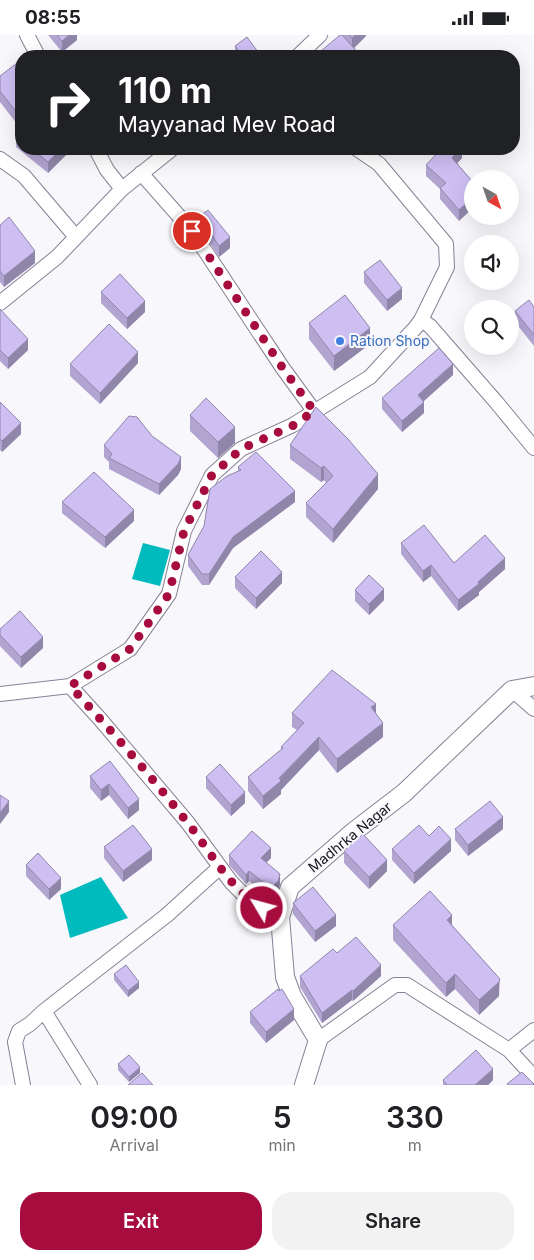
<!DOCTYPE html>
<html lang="en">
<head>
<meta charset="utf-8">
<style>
	body { margin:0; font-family:Inter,sans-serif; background:#f2f2f2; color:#202124; height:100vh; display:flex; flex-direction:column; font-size:19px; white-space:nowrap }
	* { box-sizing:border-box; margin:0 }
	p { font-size:16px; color:#757577 }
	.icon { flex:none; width:28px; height:28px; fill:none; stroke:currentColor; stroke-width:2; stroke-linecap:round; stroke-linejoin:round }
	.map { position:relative; height:1050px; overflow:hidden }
	.panel { display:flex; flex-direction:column; background:#fff; flex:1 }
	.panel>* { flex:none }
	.banner { position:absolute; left:15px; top:15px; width:505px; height:105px; border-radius:20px; box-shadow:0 5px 20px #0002; background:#202124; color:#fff; overflow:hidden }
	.needle { width:32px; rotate:140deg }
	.buttons { position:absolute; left:464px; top:135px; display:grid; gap:10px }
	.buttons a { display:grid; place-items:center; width:55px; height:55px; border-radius:50%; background:#fff; box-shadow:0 5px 20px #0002; font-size:25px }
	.pin { position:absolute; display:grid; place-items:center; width:42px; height:42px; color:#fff; margin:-21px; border:2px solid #fff; border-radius:50%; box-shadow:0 1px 5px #0007 }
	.me { position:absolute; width:55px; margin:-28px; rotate:307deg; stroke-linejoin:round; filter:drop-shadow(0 0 4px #0008) }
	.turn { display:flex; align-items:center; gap:18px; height:105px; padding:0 20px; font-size:22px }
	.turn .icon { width:65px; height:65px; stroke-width:2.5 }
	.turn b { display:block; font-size:35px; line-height:42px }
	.eta { display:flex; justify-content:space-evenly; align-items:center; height:85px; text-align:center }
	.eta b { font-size:30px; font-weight:600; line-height:35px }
	.button { display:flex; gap:10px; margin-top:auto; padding:10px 20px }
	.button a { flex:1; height:58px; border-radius:20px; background:#a60c3d; color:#fff; font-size:20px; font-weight:600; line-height:58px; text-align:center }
	.button a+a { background:#f2f2f2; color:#202124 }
	.status { display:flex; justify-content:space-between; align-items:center; height:35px; padding:0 25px; background:#fff; direction:ltr }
	.status svg { height:14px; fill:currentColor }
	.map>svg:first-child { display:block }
</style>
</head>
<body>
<div class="status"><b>08:55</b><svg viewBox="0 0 49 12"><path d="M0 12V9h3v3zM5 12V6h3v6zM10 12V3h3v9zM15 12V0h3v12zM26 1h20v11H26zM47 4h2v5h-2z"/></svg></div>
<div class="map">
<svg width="534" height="1050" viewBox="0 0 534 1050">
	<rect width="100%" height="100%" fill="#f8f7fb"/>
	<!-- water -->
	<path fill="#00bbbd" d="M143 508 170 515 160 551 132 544Z
		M101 842 128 883 70 903 60 860Z"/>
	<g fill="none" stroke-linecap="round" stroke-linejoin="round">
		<!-- minor casing -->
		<g stroke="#878196" stroke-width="16">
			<path id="minor" d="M27 0 38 21
				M298 21 320 0
				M96 114 107 135 122 154 172 114
				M357 114 379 129 446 209 447 232 421 285
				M0 124 24 141 76 202
				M141 138 192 196 282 332 314 376
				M0 268 57 222 122 154
				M70 651 100 684 188 788 231 847 248 864 280 882
				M512 655 534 674
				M0 659 70 651 130 614 169 559 184 496 212 440 241 414 293 390 370 342 416 292 421 285 430 291 497 368 534 413
				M44 976 90 1050
				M318 1005 395 950H407L509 1015 534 1042
				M509 1015 534 995
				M23 1050 15 1007 19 996 30 989 44 976 167 880 220 832"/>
		</g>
		<!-- tertiary casing -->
		<g stroke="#878196" stroke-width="20">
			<path id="tertiary" d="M304 1050 318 1005 292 961 285 942 280 882 290 852 352 798 404 758 512 655 534 651"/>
		</g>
		<!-- minor -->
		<use href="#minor" stroke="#fff" stroke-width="14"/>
		<!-- tertiary -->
		<use href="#tertiary" stroke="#fff" stroke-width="18"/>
	</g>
	<!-- wall -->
	<path fill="#b1a4d1" d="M48 0H77V5L62 17Z
		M339 0H366V1L354 13Z
		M235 11 261 21H235Z
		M21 25V94L0 67V41Z
		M21 96V114H72L48 138 16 112V101Z
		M462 114V123L457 128 472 146 459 186 440 164V154L426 141V130Z
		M200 181 230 213 219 222 200 192Z
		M0 190 35 228 4 252 0 247Z
		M364 237 402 264 387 276 364 248Z
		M101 257 145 277 127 294 101 268Z
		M534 272V311L515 287V276Z
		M0 274 28 315 8 334 0 326Z
		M309 288 370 309 334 336 309 304Z
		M138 328 100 369 70 341V329Z
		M453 340 424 366V378L402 397 382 374V363Z
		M0 367 21 399 2 417 0 415Z
		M190 380 235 408 218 423 190 396Z
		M152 401 181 434 178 440 159 460 109 434V427L104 422V410Z
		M290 410 378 454 333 508 306 482V468L326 448 324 445 321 447 290 424Z
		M238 432 295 467 233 513 209 550H202L188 531V520L238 436Z
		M62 467 134 486 105 513 62 478Z
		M401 508 454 528 505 534 479 557V560L458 576 431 541 423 547 401 519Z
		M235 542 282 548 256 574 235 553Z
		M355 555 384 565 369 580 355 566Z
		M0 594 43 613 21 633 0 611Z
		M292 678 376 679 383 702 337 738 319 715 281 755V759L263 774 248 756V742L281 715V712L297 695 292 692Z
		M110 726 139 775 128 784 109 760 101 766 90 753V741Z
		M206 742 245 768 231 781 206 753Z
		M455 794H503L468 821 455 805Z
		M429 801 451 816 414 849 392 825V814Z
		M104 812 152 825 123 847 104 823Z
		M344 816 387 836 369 854 344 828Z
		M229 820 271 823 266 828 280 849 278 856 273 861H268L249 846 246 849 229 830Z
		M26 830 61 854 49 865 26 841Z
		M293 868 336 891 315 907 293 879Z
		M393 890H452L500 944 499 961 479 980 455 954 446 962 393 905Z
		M337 918 381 941 353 966 352 965 322 988 300 952V941Z
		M114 939 139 953 128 962 114 945Z
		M250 977 294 985 266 1008 250 988Z
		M118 1029 140 1038 129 1047 118 1035Z
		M443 1045H493L488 1050H443Z"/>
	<!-- shaded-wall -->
	<path fill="#9086aa" d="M69 0H77V5L62 17V6Z
		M356 0H366V1L352 15V3Z
		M61 114H72L48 138V127Z
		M460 114H462V123L452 134V123Z
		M472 163V174L459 186V175Z
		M230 202V213L219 222V211Z
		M35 216V228L4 252V241Z
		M402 253V264L387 276V265Z
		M145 266V277L127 294V283Z
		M370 293V309L334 336V321Z
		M28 304V315L8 334V323Z
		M138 317V328L100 369V358Z
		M453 329V340L418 371V360Z
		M424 367V378L402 397V386Z
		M21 388V399L2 417V406Z
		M235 392V408L218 423V407Z
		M181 422V434L178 440 159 460V449Z
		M324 431V445L321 447V433Z
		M378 439V454L333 508V494Z
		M295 456V467L233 513 209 550V539L233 502Z
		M134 475V486L105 513V502Z
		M505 523V534L479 557V560L458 576V565Z
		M431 530V541L423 547V536Z
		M282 537V548L256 574V563Z
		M384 554V565L369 580V569Z
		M43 602V613L21 633V622Z
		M376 669V683L371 672Z
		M383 688V702L337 738V724Z
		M319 702V715L281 755V759L263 774V761Z
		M109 749V760L101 766V755Z
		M245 757V768L231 781V770Z
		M139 764V775L128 784V773Z
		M9 766V777L0 789V778Z
		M503 782V794L468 821V810Z
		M451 804V816L414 849V838Z
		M271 813V823L261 833V823Z
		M152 814V825L123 847V836Z
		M387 825V836L369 854V842Z
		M249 836V846L246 849V840Z
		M280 839V849L278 856 273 861V851Z
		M61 843V854L49 865V854Z
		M336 880V891L315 907V896Z
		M452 880V894L447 885Z
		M381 930V941L353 966V956Z
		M455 939V954L446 962V948Z
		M139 947V953L128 962V956Z
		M499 947V961L479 980V965Z
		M352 955V965L322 988V978Z
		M294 974V985L266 1008V997Z
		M140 1032V1038L129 1047V1042Z
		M493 1034V1045L488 1050H475Z"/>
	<!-- building -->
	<path fill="#cebff3" stroke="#9086aa" d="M57 0H69L62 6Z
		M340 0H342L361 21H315Z
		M349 0H356L352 3Z
		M247 2 261 21H240L242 20 235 11Z
		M21 25V83L0 56V41Z
		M21 96V105L16 101Z
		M32 114H61L48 127Z
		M441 114H460L452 123 472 146V163L459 175 440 153 446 148 426 130Z
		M208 175 230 202 219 211 200 181Z
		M9 182 35 216 4 241 0 236V190Z
		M380 225 402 253 387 265 364 237Z
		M120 239 145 266 127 283 101 257Z
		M345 260 370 293 334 321 309 288Z
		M529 265 534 272V300L515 276Z
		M0 274 28 304 8 323 0 315Z
		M109 289 138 317 100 358 70 329Z
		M439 313 453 329 418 360 424 367 402 386 382 363Z
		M206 363 235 392 218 407 190 380Z
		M0 367 21 388 2 406 0 404Z
		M316 372 348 404 378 439 333 494 306 468 333 441 324 431 321 433 290 410Z
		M129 381 137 382 152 401 181 422 178 429 159 449 109 423 112 419 104 410Z
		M256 417 295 456 233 502 209 539H202L188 520 204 491 210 454 227 441 241 435 238 432Z
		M94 437 134 475 105 502 62 467Z
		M424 490 454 528 485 500 505 523 478 547 479 549 458 565 431 530 423 536 401 508Z
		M261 516 282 537 256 563 235 542Z
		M369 540 384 554 369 569 355 555Z
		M20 576 43 602 21 622 0 600V594Z
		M332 635 376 669 371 672 383 688 337 724 319 702 279 743 281 746 263 761 248 742 283 713 281 712 304 688 292 678Z
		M110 726 139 764 128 773 109 749 101 755 90 741Z
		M220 729 245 757 231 770 206 742Z
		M0 760 9 766 0 778Z
		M490 766 503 782 468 810 455 794Z
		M133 790 152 814 123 836 104 812Z
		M419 790 429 801 439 791 451 804 414 838 392 814Z
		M252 796 271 813 261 823 280 839 278 846 273 851H268L249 836 246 840 229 820Z
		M363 799 387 825 369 842 344 816Z
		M38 818 61 843 49 854 26 830Z
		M313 852 336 880 315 896 293 868Z
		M430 856 452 880 447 885 500 944 499 947 479 965 455 939 446 948 393 890Z
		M356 902 381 930 353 956 352 955 322 978 300 941 333 914 337 918Z
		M126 930 139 947 128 956 114 939Z
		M278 954 279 956 282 954 294 974 266 997 250 977Z
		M476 1015 493 1034 475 1050H447L443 1045Z
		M129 1020 140 1032 129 1042 118 1029Z
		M522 1037 534 1049 532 1050H509L507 1049Z
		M142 1038 153 1050H128Z"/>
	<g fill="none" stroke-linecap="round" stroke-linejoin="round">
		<!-- route -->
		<path stroke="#a60c3d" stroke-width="9" stroke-dasharray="0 16.2" d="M192 196 282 332 314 376 294 390 241 414 212 440 184 496 169 559 130 614 70 651C111 695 150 740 187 787 211 817 229 853 262 873"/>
	</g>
	<!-- markers -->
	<circle fill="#3f7fe0" stroke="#f8f7fb" stroke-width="2" cx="340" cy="306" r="5"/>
	<g text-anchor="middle" stroke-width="4" stroke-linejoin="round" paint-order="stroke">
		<!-- shop labels -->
		<g font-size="14" fill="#366cbe" stroke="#f8f7fb" text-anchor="start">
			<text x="350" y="311">Ration Shop</text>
		</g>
		<!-- street labels -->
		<g font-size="14" fill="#17151c" stroke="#f8f7fb">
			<text transform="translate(350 802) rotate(-39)" y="5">Madhrka Nagar</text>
		</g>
	</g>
</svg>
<div class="buttons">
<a><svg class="needle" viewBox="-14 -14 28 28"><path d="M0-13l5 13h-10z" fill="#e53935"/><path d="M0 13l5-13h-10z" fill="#757577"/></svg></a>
<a><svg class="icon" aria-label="sound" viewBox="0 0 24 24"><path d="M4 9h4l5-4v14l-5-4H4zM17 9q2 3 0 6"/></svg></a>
<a><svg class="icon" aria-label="search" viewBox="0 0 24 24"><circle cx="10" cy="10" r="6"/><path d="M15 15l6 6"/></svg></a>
</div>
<div class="pin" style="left:192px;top:196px;background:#d93025"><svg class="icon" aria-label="arrive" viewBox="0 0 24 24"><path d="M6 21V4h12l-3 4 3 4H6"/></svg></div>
<svg class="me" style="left:262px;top:873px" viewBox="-20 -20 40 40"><circle r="17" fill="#a60c3d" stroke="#fff" stroke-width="3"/><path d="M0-11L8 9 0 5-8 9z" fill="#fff"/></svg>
<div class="banner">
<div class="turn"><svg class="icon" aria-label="right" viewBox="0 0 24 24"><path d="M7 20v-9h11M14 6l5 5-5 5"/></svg><div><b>110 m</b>Mayyanad Mev Road</div></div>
</div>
</div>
<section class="panel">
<div class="eta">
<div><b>09:00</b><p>Arrival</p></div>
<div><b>5</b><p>min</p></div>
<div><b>330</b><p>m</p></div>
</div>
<div class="button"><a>Exit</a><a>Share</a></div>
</section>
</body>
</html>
